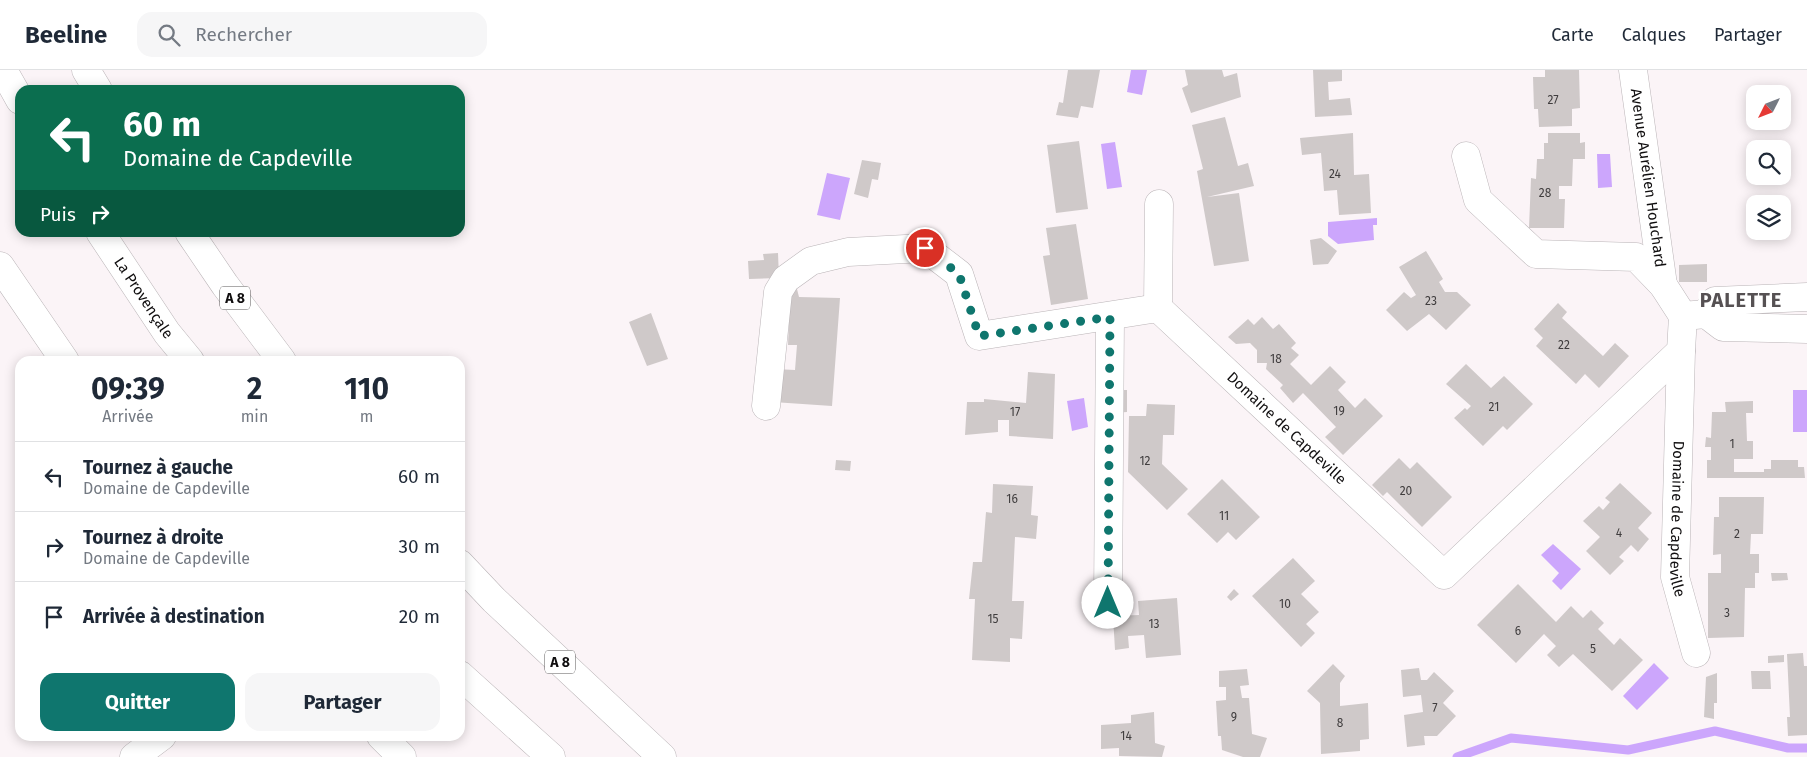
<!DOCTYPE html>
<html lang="fr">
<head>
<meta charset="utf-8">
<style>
	body { margin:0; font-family:"Fira Sans",sans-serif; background:#f6f6f7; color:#1f2937; height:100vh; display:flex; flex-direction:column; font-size:19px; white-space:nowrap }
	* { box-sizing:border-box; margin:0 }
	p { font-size:16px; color:#747a83 }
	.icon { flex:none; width:28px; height:28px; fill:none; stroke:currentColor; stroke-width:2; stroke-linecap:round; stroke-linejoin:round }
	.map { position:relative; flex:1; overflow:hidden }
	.side { position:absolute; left:15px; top:286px; width:450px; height:385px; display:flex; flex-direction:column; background:#fff; border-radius:15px; box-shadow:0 2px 12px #0003 }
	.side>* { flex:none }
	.guide { position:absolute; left:15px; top:15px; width:450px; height:152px; border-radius:15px; box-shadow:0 2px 12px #0003; background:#0b6e4f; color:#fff; overflow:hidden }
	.needle { width:32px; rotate:228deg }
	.buttons { position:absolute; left:1746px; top:15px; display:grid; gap:10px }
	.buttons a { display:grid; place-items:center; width:45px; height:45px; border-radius:10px; background:#fff; box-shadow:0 2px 12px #0003; font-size:25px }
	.pin { position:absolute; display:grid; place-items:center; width:42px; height:42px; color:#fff; margin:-21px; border:2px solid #fff; border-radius:50%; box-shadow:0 1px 5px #0007 }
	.me { position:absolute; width:55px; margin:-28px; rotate:0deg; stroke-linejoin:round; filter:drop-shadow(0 0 4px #0008) }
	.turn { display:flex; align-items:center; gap:18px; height:105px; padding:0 25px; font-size:22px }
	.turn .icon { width:65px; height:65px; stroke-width:2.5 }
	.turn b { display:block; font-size:35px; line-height:42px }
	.then { display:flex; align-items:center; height:48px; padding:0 25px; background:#0003; gap:10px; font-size:19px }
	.eta { display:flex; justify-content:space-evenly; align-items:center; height:85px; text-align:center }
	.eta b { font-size:30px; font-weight:700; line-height:35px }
	.cta { display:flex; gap:10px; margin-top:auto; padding:10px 25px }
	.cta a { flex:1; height:58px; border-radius:15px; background:#0f766e; color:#fff; font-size:20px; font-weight:700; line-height:58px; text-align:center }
	.cta a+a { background:#f6f6f7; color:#1f2937 }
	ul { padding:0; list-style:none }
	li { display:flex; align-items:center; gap:15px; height:70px; padding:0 25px; border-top:1px solid #e0e1e3 }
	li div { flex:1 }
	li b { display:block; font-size:19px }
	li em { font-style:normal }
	header { display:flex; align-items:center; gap:30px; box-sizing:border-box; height:70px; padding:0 25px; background:#fff; border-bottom:1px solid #e0e1e3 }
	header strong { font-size:24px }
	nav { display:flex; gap:28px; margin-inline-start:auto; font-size:18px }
	.search { width:350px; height:45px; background:#f6f6f7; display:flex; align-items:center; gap:12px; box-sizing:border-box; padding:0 18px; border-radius:15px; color:#747a83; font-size:19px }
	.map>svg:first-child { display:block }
</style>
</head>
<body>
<header>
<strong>Beeline</strong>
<div class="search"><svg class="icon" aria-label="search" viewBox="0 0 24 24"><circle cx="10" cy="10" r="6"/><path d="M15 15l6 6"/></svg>Rechercher</div>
<nav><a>Carte</a><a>Calques</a><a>Partager</a></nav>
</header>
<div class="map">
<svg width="1807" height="687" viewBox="0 0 1807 687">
	<rect width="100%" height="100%" fill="#fbf4f7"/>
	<!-- water -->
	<path fill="#cca6fc" d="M1131 0H1147L1142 25 1127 22Z
		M1115 72 1122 117 1107 119 1101 74Z
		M1597 84H1610L1612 117 1598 118Z
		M827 103 850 108 840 150 817 145Z
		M1377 148V155H1373L1374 170 1338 174 1328 166V152Z
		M1793 320H1807V362H1793Z
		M1084 328 1088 357 1072 361 1067 331Z
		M1553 474 1581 499 1561 520 1552 511 1559 503 1541 485Z
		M1654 593 1669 608 1637 640 1623 626Z"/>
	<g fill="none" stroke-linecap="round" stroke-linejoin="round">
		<!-- stream -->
		<path stroke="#cca6fc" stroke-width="9" d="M1457 687 1511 668 1628 680 1715 661 1788 678H1807"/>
	</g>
	<!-- building -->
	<path fill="#cfc9c9" d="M1068 0H1100L1093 38 1081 36 1078 48 1056 45 1059 32 1063 33Z
		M1185 0H1222L1224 7 1237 3 1241 27 1191 43 1182 18 1188 15Z
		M1313 0H1342V11L1328 12 1329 30 1350 28 1352 45 1315 47Z
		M1545 0H1579L1580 38 1572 39V56L1539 57 1538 39H1534L1533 7H1545Z
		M1225 47 1238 96 1248 93 1254 116 1207 127 1239 123 1249 191 1214 196 1197 101 1203 99 1192 55Z
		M1353 63 1354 105 1369 104 1371 143 1339 145 1337 120 1324 121 1321 83 1302 85 1300 68Z
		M1548 63H1580V73L1585 72V89H1573L1572 116H1559V129H1565L1564 158H1529L1531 108 1536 109 1537 89H1544V73H1548Z
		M1079 71 1088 139 1056 143 1047 75Z
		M862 90 881 93 878 110 872 109 868 128 854 124Z
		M1076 154 1088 229 1051 235 1043 186 1050 185 1046 158Z
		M1321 168 1337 181 1328 194 1313 195 1310 170Z
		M1426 181 1443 209 1439 212 1445 222H1457L1471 235 1446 260 1429 244 1407 261 1386 240 1404 222 1411 228 1416 225 1399 197Z
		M778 183 779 208 749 209 748 191 764 190 763 184Z
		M1707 194V212H1679V195Z
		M796 215 799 227 840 228 832 336 773 332 775 299 795 300 797 275H788L790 224Z
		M1558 233 1567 242 1562 248 1603 286 1615 273 1629 286 1599 318 1585 304 1576 314 1536 276 1543 268 1534 259Z
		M651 243 668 289 647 296 629 252Z
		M1262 247 1273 259 1279 254 1296 273 1291 278 1299 285 1290 294 1311 315 1330 296 1346 312 1338 320 1355 338 1365 328 1383 346 1343 385 1325 367 1336 357 1303 323 1293 333 1280 318 1283 315 1266 299 1267 293H1257V280L1250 273 1236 274 1228 267 1248 249 1254 255Z
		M1466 294 1491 318 1504 306 1533 334 1507 360 1503 356 1483 376 1454 348 1465 338 1467 340 1471 336 1446 314Z
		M1028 302 1055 304 1053 369 1009 366V350H998V362L965 365 967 332H984V329L1026 333Z
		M1114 320H1127V342L1113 343Z
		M1753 331V343H1746L1747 371H1753V389H1734V402H1764V399H1771V390H1798V397H1804L1805 408H1707V390H1711V377H1705L1706 367 1711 368 1712 342H1726L1725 332Z
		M1147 334 1175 335 1174 365H1163L1162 394 1188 419 1167 440 1128 402 1129 346H1146Z
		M1399 388 1410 399 1417 392 1452 427 1422 457 1387 422 1383 426 1372 415Z
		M836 390 851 391 850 401 835 400Z
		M1222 409 1260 447 1236 470 1228 462 1217 473 1187 444Z
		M1620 413 1652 443 1638 458 1649 469 1638 482 1631 475 1619 487 1624 491 1610 505 1586 481 1600 467 1583 451 1599 436 1603 440 1610 432 1605 428Z
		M993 414 1033 416 1031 445 1038 446 1036 469 1015 467 1012 531H1024L1022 569 1010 568V592L972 590 975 529H969L973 492H982L986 442 992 443Z
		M1719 427H1764L1763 464H1751L1750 484H1759V503H1755V518H1745L1744 567 1708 568V503H1721V484L1713 485 1714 447H1719Z
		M1293 488 1315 511 1301 524 1319 542 1306 554 1315 563 1301 577 1252 526Z
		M1771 503H1787L1788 510 1772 511Z
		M1518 514 1556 552 1571 536 1583 548 1591 540 1604 553 1598 559 1614 575 1620 568 1643 590 1612 621 1573 584 1559 597 1547 585 1556 576 1544 564 1516 593 1477 555Z
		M1234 519 1239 524 1231 531 1227 527Z
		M1177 528 1181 585 1146 588 1144 565 1128 566 1129 578 1115 580 1113 546 1139 545 1138 531Z
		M1803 583 1804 596H1807V665L1788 666 1787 647H1790L1787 584Z
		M1784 585V592L1768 593V586Z
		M1333 594 1345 606 1340 613V636L1368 633 1369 669 1360 670V681L1321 684 1320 633 1307 621Z
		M1419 598 1421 610H1427L1434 602 1454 621 1443 633 1456 646 1437 666H1424L1425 675 1407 677 1404 645 1423 642 1421 625 1403 627 1401 600Z
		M1247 599 1249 615 1240 616 1242 628H1249L1252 664 1267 668 1260 687H1243L1222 680 1221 666H1218L1216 631 1226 630V617H1219V601Z
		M1751 601H1770L1771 619H1752Z
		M1717 603V633H1714V649L1704 647 1706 607Z
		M1154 642 1155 673 1165 676 1162 687 1119 686V678L1101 679V655L1131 653V645Z"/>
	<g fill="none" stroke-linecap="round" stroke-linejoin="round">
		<!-- minor casing -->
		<g stroke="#bab4b7" stroke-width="29">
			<g id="minor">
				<path id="s1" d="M1633 0 1663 215"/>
				<path d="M1466 86 1478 130 1536 184 1636 187 1663 215 1683 246 1706 244"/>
				<path d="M1807 227 1715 231 1706 244 1723 257 1807 259"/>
				<path d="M1158 238 1159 134"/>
				<path id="s2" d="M1681 281 1675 507 1696 583"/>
				<path id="s3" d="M766 336 778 222 786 209 811 191 848 182 925 178 959 204 979 266 1158 238 1444 505 1681 281 1683 246"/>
				<path d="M1108 533 1110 247"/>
				<path d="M134 687 162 666"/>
			</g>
		</g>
		<!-- tertiary casing -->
		<g stroke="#bab4b7" stroke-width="29">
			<path id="tertiary" d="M0 196 65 291
				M381 666 402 687"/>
		</g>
		<!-- motorway casing -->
		<g stroke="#bab4b7" stroke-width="29">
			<g id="motorway">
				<path d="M3 0 20 30"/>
				<path d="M86 0 98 20"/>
				<path id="s4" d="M100 162 167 263 190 291"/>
				<path d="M189 162 225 215 282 291"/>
				<path d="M460 494 494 530 662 687"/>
				<path d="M460 605 551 687"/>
			</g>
		</g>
		<!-- minor -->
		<use href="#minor" stroke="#fff" stroke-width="28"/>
		<!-- tertiary -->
		<use href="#tertiary" stroke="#fff" stroke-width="28"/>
		<!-- motorway -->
		<use href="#motorway" stroke="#fff" stroke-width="28"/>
	</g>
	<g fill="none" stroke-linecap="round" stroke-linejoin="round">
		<!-- route -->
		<path stroke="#0f766e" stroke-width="9" stroke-dasharray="0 16.2" d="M925 178 959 204 979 266 1110 247 1108 533"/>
	</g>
	<g text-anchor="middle" stroke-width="5" stroke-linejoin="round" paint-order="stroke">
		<!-- number labels -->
		<g font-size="12" fill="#403d3e">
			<text x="1553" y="34">27</text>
			<text x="1335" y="108">24</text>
			<text x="1545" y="127">28</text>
			<text x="1431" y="235">23</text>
			<text x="1564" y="279">22</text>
			<text x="1276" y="293">18</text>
			<text x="1494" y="341">21</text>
			<text x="1339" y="345">19</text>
			<text x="1015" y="346">17</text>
			<text x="1732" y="378">1</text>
			<text x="1145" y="395">12</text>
			<text x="1406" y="425">20</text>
			<text x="1012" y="433">16</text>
			<text x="1224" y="450">11</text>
			<text x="1619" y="467">4</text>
			<text x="1737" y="468">2</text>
			<text x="1285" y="538">10</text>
			<text x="1727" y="547">3</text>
			<text x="993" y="553">15</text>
			<text x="1154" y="558">13</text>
			<text x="1518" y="565">6</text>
			<text x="1593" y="583">5</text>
			<text x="1435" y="642">7</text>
			<text x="1234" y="651">9</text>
			<text x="1340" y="657">8</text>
			<text x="1126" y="670">14</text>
		</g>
		<!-- shield labels -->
		<g fill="#fff" stroke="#585657" stroke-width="1">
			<rect x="220" y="216.5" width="30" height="23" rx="4"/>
			<rect x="545" y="580.5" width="30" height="23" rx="4"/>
		</g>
		<g font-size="14" font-weight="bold" fill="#100e0f">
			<text x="235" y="233">A 8</text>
			<text x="560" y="597">A 8</text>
		</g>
		<!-- street labels -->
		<g font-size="15" fill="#100e0f" stroke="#fff">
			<text dy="5" stroke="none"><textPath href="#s1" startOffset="109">Avenue Aurélien Houchard</textPath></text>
			<text dy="5" stroke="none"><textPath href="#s4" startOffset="79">La Provençale</textPath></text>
			<text dy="5" stroke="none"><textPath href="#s3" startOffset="741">Domaine de Capdeville</textPath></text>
			<text dy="5" stroke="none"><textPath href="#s2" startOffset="168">Domaine de Capdeville</textPath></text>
		</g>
		<!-- district labels -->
		<g font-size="20" font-weight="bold" letter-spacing="1" fill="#565153" stroke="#fff">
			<text x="1741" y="237">PALETTE</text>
		</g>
	</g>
</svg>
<div class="buttons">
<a><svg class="needle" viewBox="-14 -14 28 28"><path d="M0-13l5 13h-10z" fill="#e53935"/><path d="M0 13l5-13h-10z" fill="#747a83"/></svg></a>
<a><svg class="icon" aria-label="search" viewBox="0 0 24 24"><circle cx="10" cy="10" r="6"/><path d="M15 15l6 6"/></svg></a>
<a><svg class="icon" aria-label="layers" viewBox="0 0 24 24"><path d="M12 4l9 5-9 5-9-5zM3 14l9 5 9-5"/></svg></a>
</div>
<div class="pin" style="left:925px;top:178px;background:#d93025"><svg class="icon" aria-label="arrive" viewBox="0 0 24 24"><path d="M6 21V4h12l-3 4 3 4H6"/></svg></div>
<svg class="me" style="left:1108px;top:533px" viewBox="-20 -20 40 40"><circle r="19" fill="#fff"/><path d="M0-13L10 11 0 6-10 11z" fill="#0f766e"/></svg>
<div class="guide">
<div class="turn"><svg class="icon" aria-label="left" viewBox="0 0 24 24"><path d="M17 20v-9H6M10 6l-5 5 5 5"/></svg><div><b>60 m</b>Domaine de Capdeville</div></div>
<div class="then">Puis<svg class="icon" aria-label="right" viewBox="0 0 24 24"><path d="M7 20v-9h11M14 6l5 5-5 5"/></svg></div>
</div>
<section class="side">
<div class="eta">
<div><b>09:39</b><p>Arrivée</p></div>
<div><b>2</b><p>min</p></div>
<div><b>110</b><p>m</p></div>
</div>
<ul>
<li><svg class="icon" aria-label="left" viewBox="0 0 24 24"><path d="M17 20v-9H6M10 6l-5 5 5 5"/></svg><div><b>Tournez à gauche</b><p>Domaine de Capdeville</p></div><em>60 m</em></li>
<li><svg class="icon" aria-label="right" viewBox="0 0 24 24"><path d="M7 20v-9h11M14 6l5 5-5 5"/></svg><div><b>Tournez à droite</b><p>Domaine de Capdeville</p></div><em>30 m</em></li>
<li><svg class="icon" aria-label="arrive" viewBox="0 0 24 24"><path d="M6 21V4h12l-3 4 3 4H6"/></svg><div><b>Arrivée à destination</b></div><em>20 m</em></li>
</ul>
<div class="cta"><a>Quitter</a><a>Partager</a></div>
</section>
</div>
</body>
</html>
